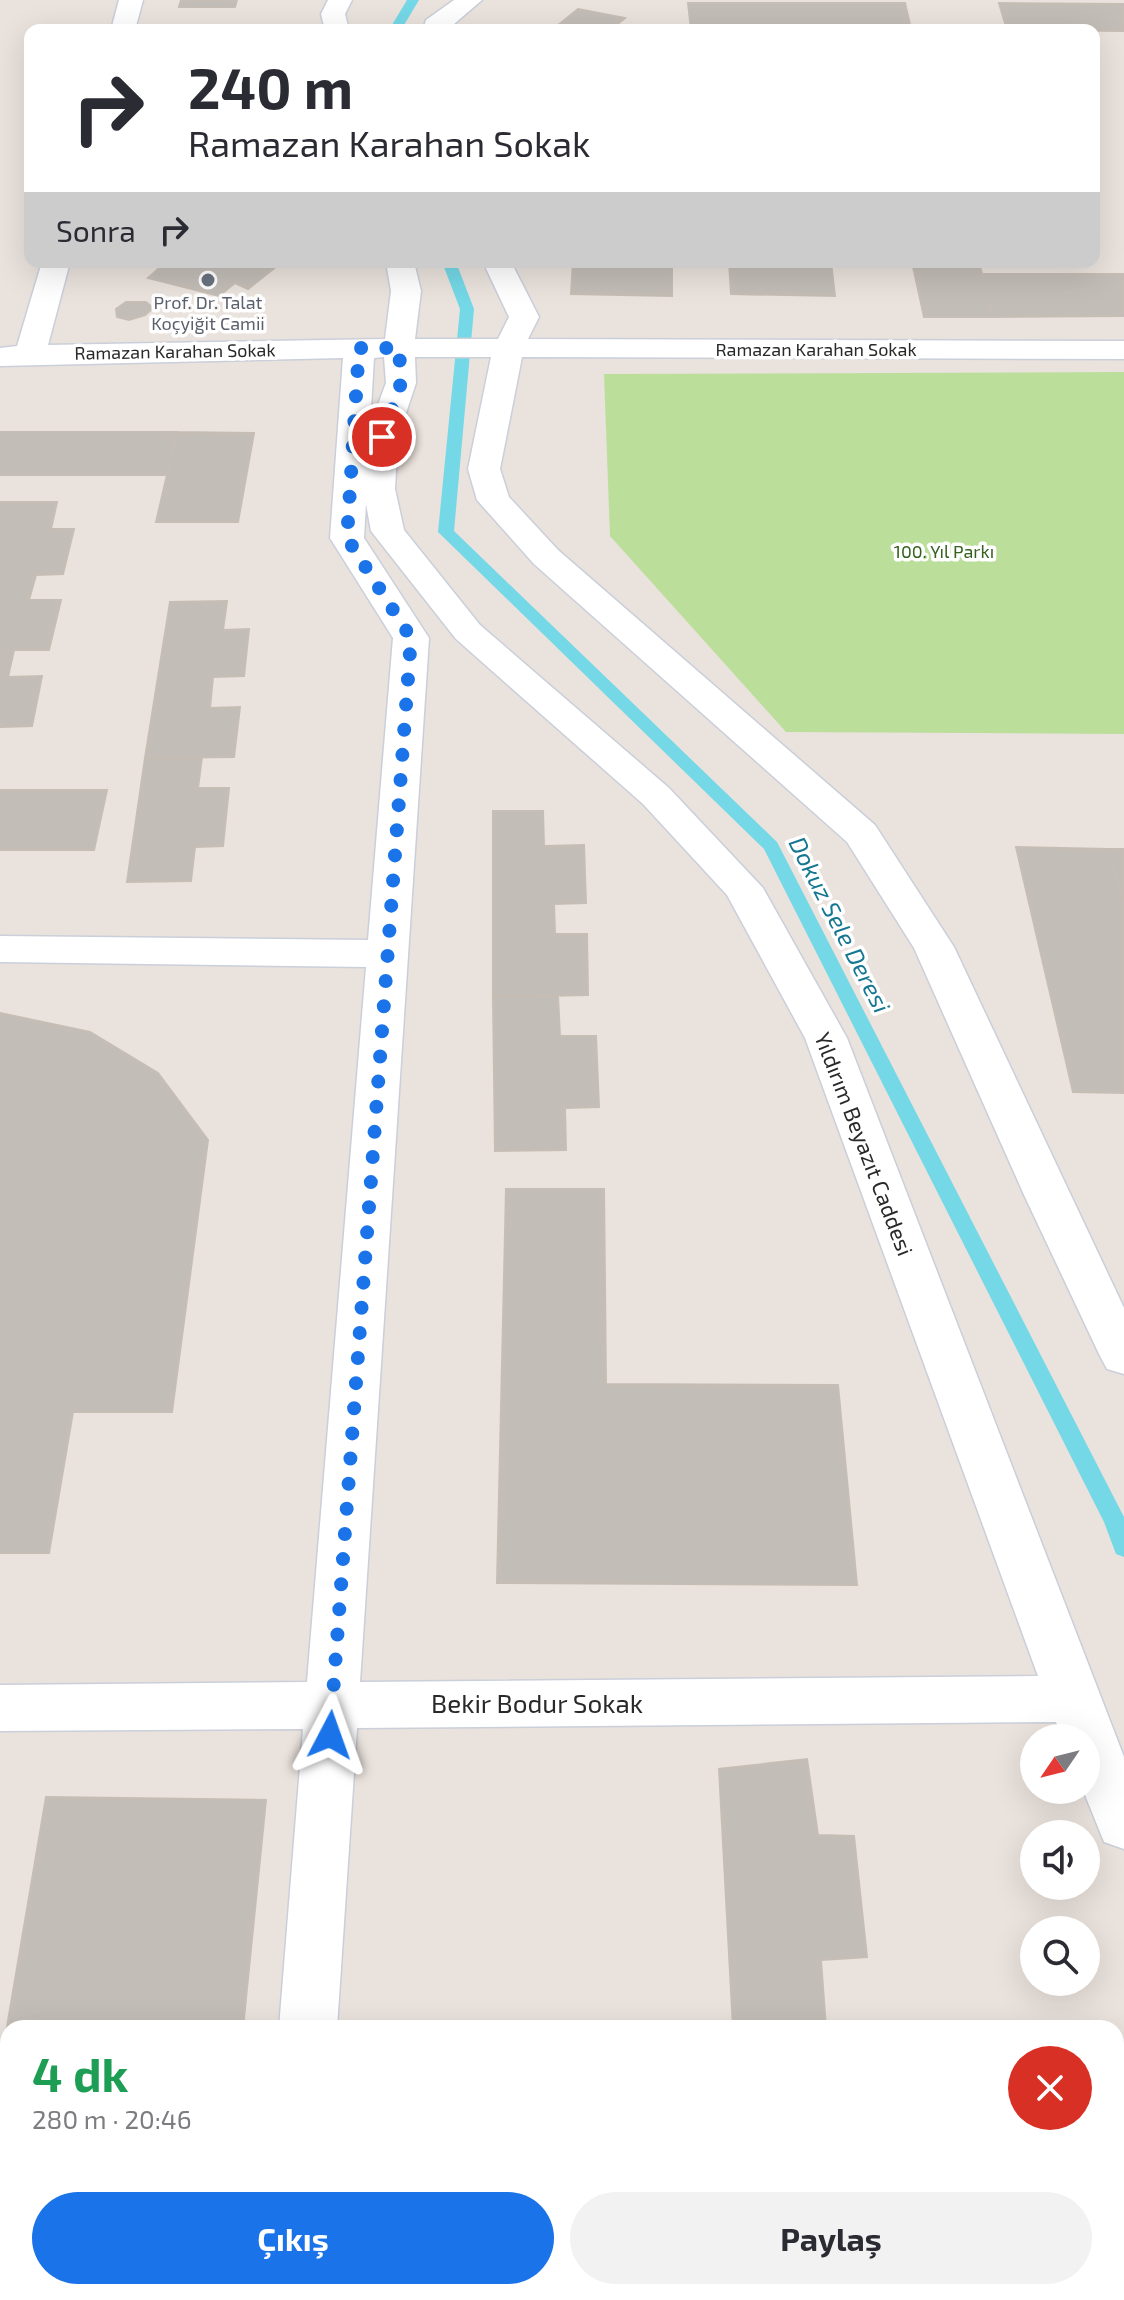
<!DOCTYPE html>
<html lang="tr">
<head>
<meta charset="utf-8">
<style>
	body { margin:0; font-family:"Exo 2",sans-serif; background:#f2f2f3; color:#2b2b33; height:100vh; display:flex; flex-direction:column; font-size:30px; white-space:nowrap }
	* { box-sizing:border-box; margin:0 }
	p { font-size:26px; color:#7c7c81 }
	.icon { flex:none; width:44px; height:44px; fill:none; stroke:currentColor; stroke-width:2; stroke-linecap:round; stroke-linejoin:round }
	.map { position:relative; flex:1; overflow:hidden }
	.drawer { position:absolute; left:0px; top:2020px; width:1124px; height:280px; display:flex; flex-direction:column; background:#fff; border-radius:24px 24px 0 0; box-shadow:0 8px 32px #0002 }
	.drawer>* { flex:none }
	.top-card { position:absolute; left:24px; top:24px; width:1076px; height:244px; border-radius:16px; box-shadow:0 8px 32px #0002; background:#fff; color:#2b2b33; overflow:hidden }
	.needle { width:52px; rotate:235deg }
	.buttons { position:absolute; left:1020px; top:1724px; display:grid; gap:16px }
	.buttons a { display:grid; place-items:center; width:80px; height:80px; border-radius:50%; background:#fff; box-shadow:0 8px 32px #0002; font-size:40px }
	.pin { position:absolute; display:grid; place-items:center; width:68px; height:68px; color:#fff; margin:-34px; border:4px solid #fff; border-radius:50%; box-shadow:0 2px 8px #0007 }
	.me { position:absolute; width:88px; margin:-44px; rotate:4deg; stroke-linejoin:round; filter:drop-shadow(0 0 6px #0008) }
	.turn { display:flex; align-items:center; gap:28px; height:168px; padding:0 32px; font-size:36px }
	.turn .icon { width:104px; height:104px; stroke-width:2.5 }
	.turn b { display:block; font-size:56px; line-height:68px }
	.then { display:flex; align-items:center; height:76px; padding:0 32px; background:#0003; gap:16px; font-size:30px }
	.round { display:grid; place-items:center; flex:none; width:84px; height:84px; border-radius:42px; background:#f2f2f3 }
	.summary { display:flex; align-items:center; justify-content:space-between; height:136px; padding:0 32px }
	h1 { font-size:48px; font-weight:700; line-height:60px; color:#1e9e55 }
	.button { display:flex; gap:16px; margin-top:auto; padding:16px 32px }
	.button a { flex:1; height:92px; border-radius:48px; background:#1a73e8; color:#fff; font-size:32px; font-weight:700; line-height:92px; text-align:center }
	.button a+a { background:#f2f2f3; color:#2b2b33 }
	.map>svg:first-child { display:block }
</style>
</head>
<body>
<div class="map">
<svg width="1124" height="2300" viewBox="0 0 1124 2300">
	<rect width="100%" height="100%" fill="#eae2dc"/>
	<!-- green -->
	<path fill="#bbde9b" d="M1124 372V734L786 732 610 536 604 374Z"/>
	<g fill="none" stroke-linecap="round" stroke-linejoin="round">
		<!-- stream -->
		<path fill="#74d8e7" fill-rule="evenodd" d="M407 0H419L401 30H389Z
			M442 262H456L474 309 454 531 777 842 1124 1517V1557L1116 1554 1104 1522 764 849 438 532 460 309Z"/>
	</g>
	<!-- building -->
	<path fill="#c3bdb7" stroke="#c6beb5" stroke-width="2" d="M181 0H237L235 7H179Z
		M688 3H905L911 29H691Z
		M999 3 1124 4V31L1007 30Z
		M578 9 625 18 610 30H552Z
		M166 262H282L248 289 235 283 219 296 148 278Z
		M573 262H672V296L571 294Z
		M729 262H831L835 296 731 294Z
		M912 262H979L993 317H924Z
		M982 274H1124V316L993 317Z
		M126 302H146L153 308 145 315 129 320 117 317 116 309Z
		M0 432H177L167 475H0Z
		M177 432 254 433 238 522H156Z
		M0 502H57L51 529H74L63 574 36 575 29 600H61L49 650H0Z
		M227 601 223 630 249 629 244 676 213 677 210 708 240 707 234 757 145 758 170 602Z
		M0 650H14L8 677 42 676 32 726 0 727Z
		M202 757 198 788H229L223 846 195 847 191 881 127 882 145 758Z
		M0 790H107L94 850H0Z
		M493 811H543L544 846 584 845 586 903 554 904 555 934H587L588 995 493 997Z
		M1016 847 1108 849 1124 902V1093L1073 1092Z
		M1108 849H1124V902Z
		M558 996 560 1036H596L599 1107 565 1108 566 1150 495 1151 493 997Z
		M0 1013 90 1032 158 1073 208 1140 172 1412H73L49 1553H0Z
		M506 1189H604L606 1384 838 1385 857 1585 497 1583Z
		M807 1759 818 1835 854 1836 867 1957 821 1960 826 2028H733L719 1769Z
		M46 1797 266 1800 243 2028H8V2292H217L216 2300H0V2068Z
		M748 2292H906V2300H749Z"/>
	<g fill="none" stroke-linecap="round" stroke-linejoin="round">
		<!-- minor casing -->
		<g stroke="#cacfda" stroke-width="3">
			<path id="minor" d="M119 0H143L135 30H111Z
				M328 0H352L345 14 349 30H325L321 14Z
				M454 0H482L447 30H423L426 20Z
				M42 262H70L48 345 385 339 391 291 386 262H414L421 291 415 339H498L509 317 483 262H511L539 317 528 339 1124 341V359L522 357 500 469 509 497 558 550 875 825 954 947 1124 1308V1374L1107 1369 1100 1356 1025 1197 914 948 847 842 534 564 477 500 468 469 491 357H415L416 383 398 437 395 489 404 530 480 625 669 788 763 888 847 1038 1124 1757V1849L1104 1842 1083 1790H1086V1738H1062L1056 1722 357 1728 337 2028H279L303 1729 0 1731V1685L307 1682 366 967 0 962V936L368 940 393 638 330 538 343 358 0 366V348L17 346ZM384 357 386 383 370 426 374 358ZM366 504 371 531 456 639 643 804 727 895 805 1038 1038 1676 360 1682 429 638 364 538Z
				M257 2292H321V2300H257Z"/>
		</g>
		<!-- minor -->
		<use href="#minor" fill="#fff" fill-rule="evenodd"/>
	</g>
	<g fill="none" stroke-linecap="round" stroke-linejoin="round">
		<!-- route -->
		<path stroke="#1a73e8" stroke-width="14" stroke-dasharray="0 25.2" d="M330 1735 411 638 347 538 359 348H399L401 383 382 437"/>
	</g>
	<!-- markers -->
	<circle fill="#6b7280" stroke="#fff" stroke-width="3" cx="208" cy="280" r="8"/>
	<g text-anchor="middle" stroke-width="7" stroke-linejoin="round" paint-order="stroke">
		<!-- far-worship labels -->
		<g font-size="18" fill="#5b616d" stroke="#fff">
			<text x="208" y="309">Prof. Dr. Talat<tspan x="208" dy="21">Koçyiğit Camii</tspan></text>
		</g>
		<!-- far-street labels -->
		<g font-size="18" fill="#292929" stroke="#fff">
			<text x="816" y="356">Ramazan Karahan Sokak</text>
			<text transform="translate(175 352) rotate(-1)" y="6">Ramazan Karahan Sokak</text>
		</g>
		<!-- far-park labels -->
		<g font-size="18" fill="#35611e" stroke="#fff">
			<text x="944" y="558">100. Yıl Parkı</text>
		</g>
		<!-- street labels -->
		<g font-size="22" fill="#292929" stroke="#fff">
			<text transform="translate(864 1144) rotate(69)" y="8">Yıldırım Beyazıt Caddesi</text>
		</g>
		<!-- water labels -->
		<g font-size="24" font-style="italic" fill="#157791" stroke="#fff">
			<text transform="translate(839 925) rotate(63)" y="8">Dokuz Sele Deresi</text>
		</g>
		<!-- near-street labels -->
		<g font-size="26" fill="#292929" stroke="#fff">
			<text x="537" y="1713">Bekir Bodur Sokak</text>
		</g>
	</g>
</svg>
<div class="buttons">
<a><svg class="needle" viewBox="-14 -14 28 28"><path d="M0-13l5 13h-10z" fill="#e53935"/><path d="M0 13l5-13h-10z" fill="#7c7c81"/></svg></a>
<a><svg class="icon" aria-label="sound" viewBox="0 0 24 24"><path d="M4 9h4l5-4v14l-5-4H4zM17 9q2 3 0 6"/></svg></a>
<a><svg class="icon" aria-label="search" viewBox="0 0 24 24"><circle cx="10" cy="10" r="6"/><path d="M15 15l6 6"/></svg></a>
</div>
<div class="pin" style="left:382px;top:437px;background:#d93025"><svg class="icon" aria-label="arrive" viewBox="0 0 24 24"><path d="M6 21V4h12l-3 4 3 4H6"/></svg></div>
<svg class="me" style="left:330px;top:1735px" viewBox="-20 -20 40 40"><path d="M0-17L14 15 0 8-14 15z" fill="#1a73e8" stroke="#fff" stroke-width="4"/></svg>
<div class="top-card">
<div class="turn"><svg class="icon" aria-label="right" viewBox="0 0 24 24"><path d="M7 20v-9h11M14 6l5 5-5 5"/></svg><div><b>240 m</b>Ramazan Karahan Sokak</div></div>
<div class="then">Sonra<svg class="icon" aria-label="right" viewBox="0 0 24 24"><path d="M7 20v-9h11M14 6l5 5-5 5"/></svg></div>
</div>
<section class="drawer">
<div class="summary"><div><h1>4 dk</h1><p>280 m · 20:46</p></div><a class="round" style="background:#d93025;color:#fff"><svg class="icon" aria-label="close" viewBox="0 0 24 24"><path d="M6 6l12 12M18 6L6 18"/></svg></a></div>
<div class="button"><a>Çıkış</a><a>Paylaş</a></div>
</section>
</div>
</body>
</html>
